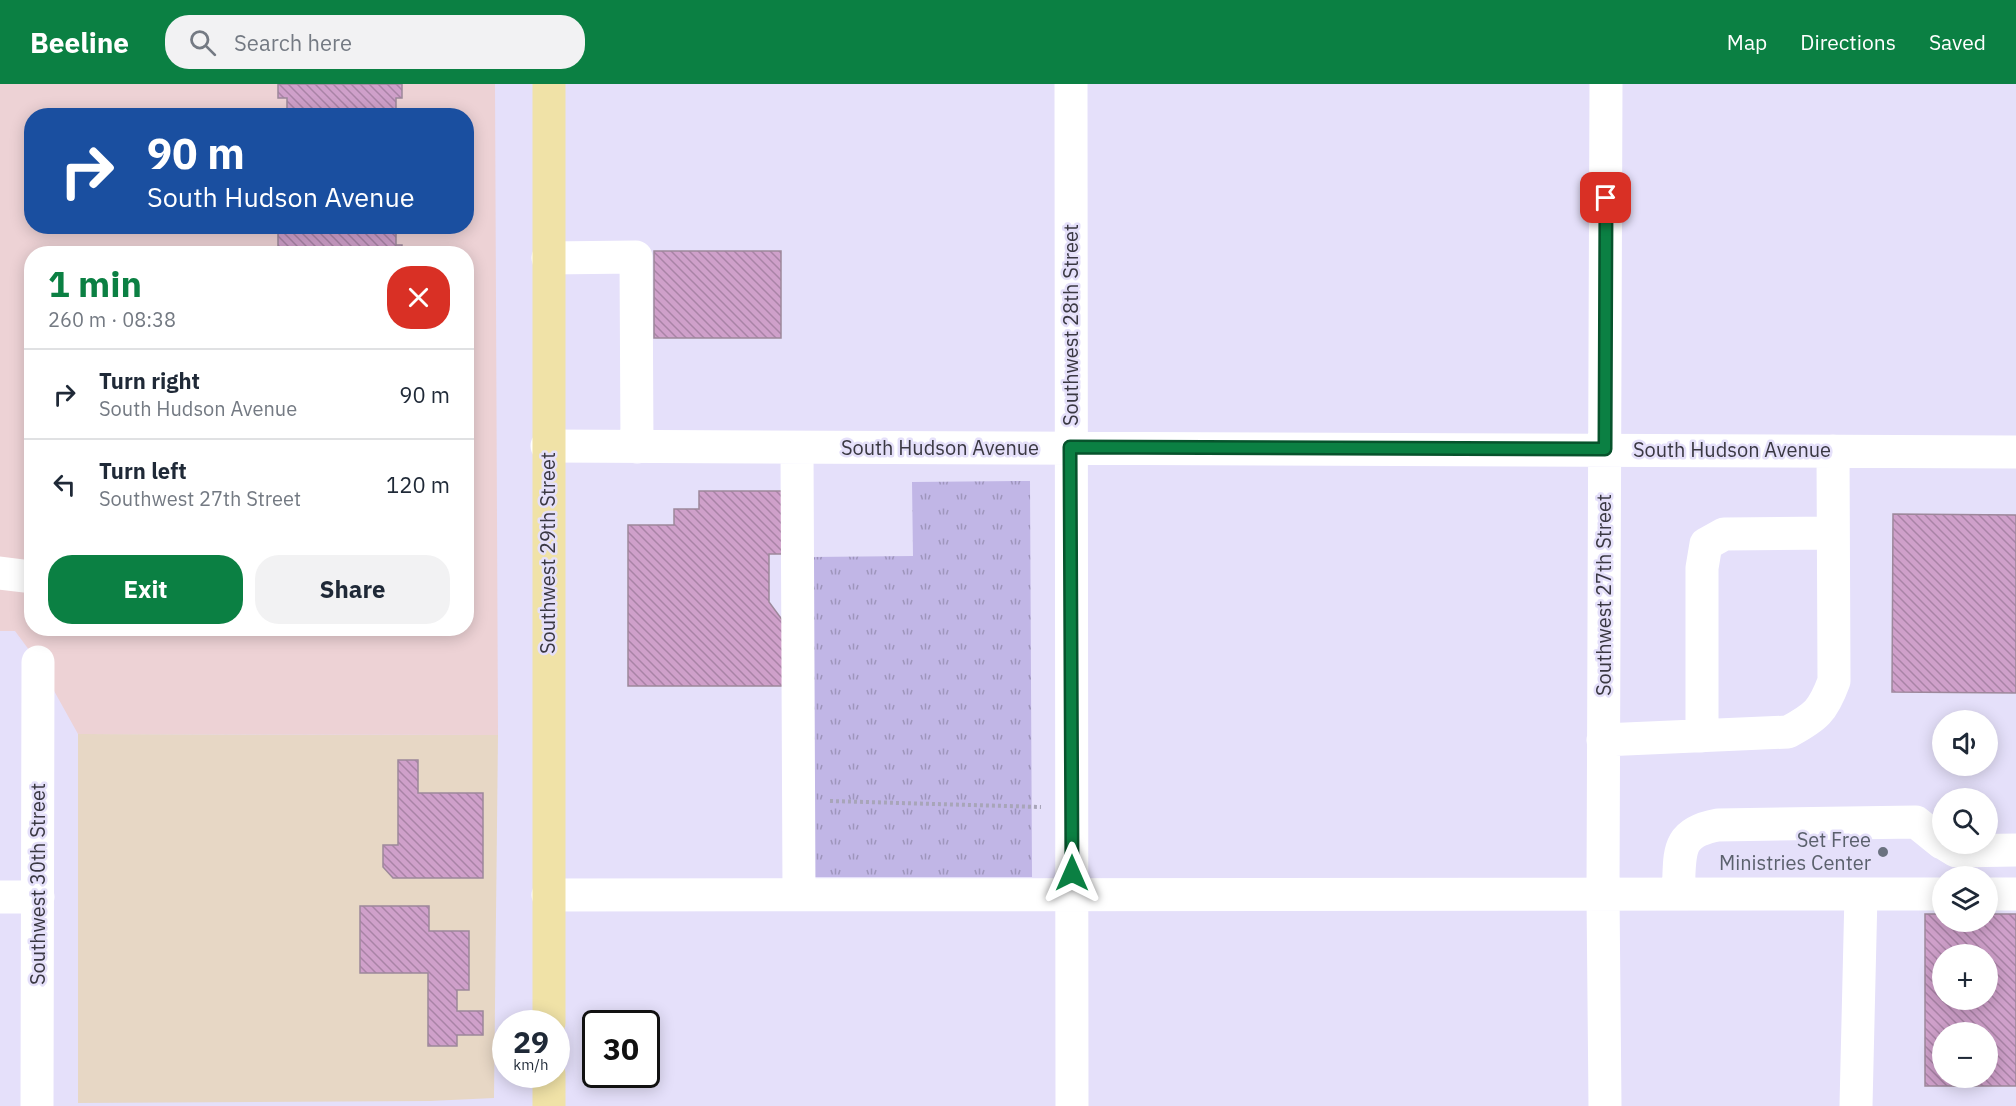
<!DOCTYPE html>
<html lang="en">
<head>
<meta charset="utf-8">
<style>
	body { margin:0; font-family:"IBM Plex Sans",sans-serif; background:#f2f2f3; color:#1f2937; height:100vh; display:flex; flex-direction:column; font-size:22px; white-space:nowrap }
	* { box-sizing:border-box; margin:0 }
	p { font-size:20px; color:#747a83 }
	.icon { flex:none; width:33px; height:33px; fill:none; stroke:currentColor; stroke-width:2; stroke-linecap:round; stroke-linejoin:round }
	.map { position:relative; flex:1; overflow:hidden }
	.panel { position:absolute; left:24px; top:162px; width:450px; height:390px; display:flex; flex-direction:column; background:#fff; border-radius:24px; box-shadow:0 3px 15px #0003 }
	.panel>* { flex:none }
	.banner { position:absolute; left:24px; top:24px; width:450px; height:126px; border-radius:24px; box-shadow:0 3px 15px #0003; background:#1a4fa0; color:#fff; overflow:hidden }
	.fabs { position:absolute; left:1932px; top:626px; display:grid; gap:12px }
	.fabs a { display:grid; place-items:center; width:66px; height:66px; border-radius:50%; background:#fff; box-shadow:0 3px 15px #0003; font-size:30px }
	.speed { position:absolute; left:492px; top:926px; display:flex; gap:12px; font-size:30px; font-weight:700; text-align:center }
	.speed>* { display:grid; place-content:center; width:78px; height:78px; border-radius:50%; background:#fff; box-shadow:0 3px 15px #0003; line-height:1 }
	.speed small { font-size:15px; font-weight:400 }
	.speed .limit { border:3px solid #111; border-radius:9px; background:#fff; color:#111 }
	.pin { position:absolute; display:grid; place-items:center; width:51px; height:51px; color:#fff; margin:-26px; border-radius:12px; box-shadow:0 3px 9px #0006 }
	.me { position:absolute; width:66px; margin:-33px; rotate:0deg; stroke-linejoin:round; filter:drop-shadow(0 0 4px #0008) }
	.turn { display:flex; align-items:center; gap:21px; height:126px; padding:0 24px; font-size:27px }
	.turn .icon { width:78px; height:78px; stroke-width:2.5 }
	.turn b { display:block; font-size:42px; line-height:51px }
	.round { display:grid; place-items:center; flex:none; width:63px; height:63px; border-radius:24px; background:#f2f2f3 }
	.head { display:flex; align-items:center; justify-content:space-between; height:102px; padding:0 24px }
	h1 { font-size:36px; font-weight:700; line-height:45px; color:#0b8043 }
	.button { display:flex; gap:12px; margin-top:auto; padding:12px 24px }
	.button a { flex:1; height:69px; border-radius:24px; background:#0b8043; color:#fff; font-size:24px; font-weight:700; line-height:69px; text-align:center }
	.button a+a { background:#f2f2f3; color:#1f2937 }
	ul { padding:0; list-style:none }
	li { display:flex; align-items:center; gap:18px; height:90px; padding:0 24px; border-top:2px solid #e0e1e3 }
	li div { flex:1 }
	li b { display:block; font-size:22px }
	li em { font-style:normal }
	header { display:flex; align-items:center; gap:36px; box-sizing:border-box; height:84px; padding:0 30px; background:#0b8043; color:#fff }
	header strong { font-size:28px }
	nav { display:flex; gap:33px; margin-inline-start:auto; font-size:21px }
	.search { width:420px; height:54px; background:#f2f2f3; display:flex; align-items:center; gap:15px; box-sizing:border-box; padding:0 21px; border-radius:24px; color:#747a83; font-size:22px }
	.map>svg:first-child { display:block }
</style>
</head>
<body>
<header>
<strong>Beeline</strong>
<div class="search"><svg class="icon" aria-label="search" viewBox="0 0 24 24"><circle cx="10" cy="10" r="6"/><path d="M15 15l6 6"/></svg>Search here</div>
<nav><a>Map</a><a>Directions</a><a>Saved</a></nav>
</header>
<div class="map">
<svg width="2016" height="1022" viewBox="0 0 2016 1022">
	<defs>
		<pattern id="grass-tufts" width="24" height="20" patternUnits="userSpaceOnUse" patternTransform="scale(1.5)"><rect width="24" height="20" fill="#c1b6e6"/><path d="M3 7l-1-3M5 7V3M7 7l1-3M15 17l-1-3M17 17v-4M19 17l1-3" fill="none" stroke="#9e95bc"/></pattern>
		<pattern id="building-back-hatch" width="6" height="6" patternUnits="userSpaceOnUse" patternTransform="scale(1.5)"><rect width="6" height="6" fill="#cfa0ca"/><path d="M-1 5l2 2M0 0l6 6M5-1l2 2" fill="none" stroke="#a983a6"/></pattern>
	</defs>
	<rect width="100%" height="100%" fill="#e5e0fa"/>
	<!-- industrial -->
	<path fill="#e7d7c5" d="M78 650 498 651 494 1014 430 1017 78 1019Z"/>
	<!-- education -->
	<path fill="#edd2d5" fill-rule="evenodd" d="M0 0H495L498 651 78 650 38 578 15 547H0ZM32 32H466V142H32ZM32 170H466V544H32Z"/>
	<!-- grass -->
	<path fill="url(#grass-tufts)" d="M1030 397 1032 793H813L811 473 913 472 912 398Z"/>
	<!-- building -->
	<path fill="url(#building-back-hatch)" stroke="#9d889b" stroke-width="1.5" fill-rule="evenodd" d="M278 0H402V14H396V32H287V14H278Z
		M193 142H396V161H402V170H278V148H193Z
		M654 167H781V254H654Z
		M699 407H786V470H769V518L786 541V602H628V441H674V425H699Z
		M1893 430 2016 431V609L1892 608Z
		M398 676H418V709H483V794H393L383 783V761H398Z
		M360 822H429V847H469V906H457V927H483V951H457V962H428V889H360Z
		M1925 830H1942V837H1988V830H2016V1002H1925ZM1942 870H1988V915H1942ZM1942 948H1988V993H1942Z"/>
	<g fill="none" stroke-linecap="round" stroke-linejoin="round">
		<!-- path -->
		<path stroke="#a8a5b9" stroke-width="4" stroke-dasharray="3 3" stroke-linecap="butt" d="M830 717 1041 723"/>
		<!-- minor -->
		<path stroke="#fff" stroke-width="33" d="M1071 0 1072 1022
			M548 174 636 173 637 363
			M547 362 2016 368
			M797 365 799 809
			M0 489 32 493
			M1702 652V484L1706 460 1724 450 1833 449
			M1603 656 1788 648C1816 633 1823 627 1834 597L1833 367
			M1943 759 1956 767 2016 766
			M1678 810C1681 771 1673 749 1718 741L1916 738 1942 759
			M1988 810H2016
			M548 811 1942 810
			M0 813H38
			M37 1022 38 578
			M1605 1022 1603 810 1606 0
			M1856 1022 1861 810"/>
		<!-- major -->
		<path stroke="#f0e2a7" stroke-width="33" d="M549 939V0
			M549 990V1022"/>
	</g>
	<g fill="none" stroke-linecap="round" stroke-linejoin="round">
		<!-- route casing -->
		<g stroke="#07532c" stroke-width="15">
			<path id="route" d="M1072 789 1070 363 1605 365 1606 114"/>
		</g>
		<!-- route -->
		<use href="#route" stroke="#0b8043" stroke-width="10"/>
	</g>
	<!-- markers -->
	<circle fill="#6b7280" stroke="#e5e0fa" stroke-width="2" cx="1883" cy="768" r="6"/>
	<g text-anchor="middle" stroke-width="5" stroke-linejoin="round" paint-order="stroke">
		<!-- street labels -->
		<g font-size="20" fill="#3a3842" stroke="#e5e0fa">
			<text transform="translate(1071 241) rotate(-90)" y="7">Southwest 28th Street</text>
			<text x="940" y="371">South Hudson Avenue</text>
			<text x="1732" y="373">South Hudson Avenue</text>
			<text transform="translate(548 469) rotate(-90)" y="7">Southwest 29th Street</text>
			<text transform="translate(1604 511) rotate(-90)" y="7">Southwest 27th Street</text>
			<text transform="translate(38 800) rotate(-90)" y="7">Southwest 30th Street</text>
		</g>
		<!-- worship labels -->
		<g font-size="20" fill="#5b616d" stroke="#e5e0fa" text-anchor="end">
			<text x="1871" y="763">Set Free<tspan x="1871" dy="23">Ministries Center</tspan></text>
		</g>
	</g>
</svg>
<div class="fabs">
<a><svg class="icon" aria-label="sound" viewBox="0 0 24 24"><path d="M4 9h4l5-4v14l-5-4H4zM17 9q2 3 0 6"/></svg></a>
<a><svg class="icon" aria-label="search" viewBox="0 0 24 24"><circle cx="10" cy="10" r="6"/><path d="M15 15l6 6"/></svg></a>
<a><svg class="icon" aria-label="layers" viewBox="0 0 24 24"><path d="M12 4l9 5-9 5-9-5zM3 14l9 5 9-5"/></svg></a>
<a>+</a>
<a>−</a>
</div>
<div class="speed"><div>29<small>km/h</small></div><div class="limit">30</div></div>
<div class="pin" style="left:1606px;top:114px;background:#d93025"><svg class="icon" aria-label="arrive" viewBox="0 0 24 24"><path d="M6 21V4h12l-3 4 3 4H6"/></svg></div>
<svg class="me" style="left:1072px;top:789px" viewBox="-20 -20 40 40"><path d="M0-17L14 15 0 8-14 15z" fill="#0b8043" stroke="#fff" stroke-width="4"/></svg>
<div class="banner">
<div class="turn"><svg class="icon" aria-label="right" viewBox="0 0 24 24"><path d="M7 20v-9h11M14 6l5 5-5 5"/></svg><div><b>90 m</b>South Hudson Avenue</div></div>
</div>
<section class="panel">
<div class="head"><div><h1>1 min</h1><p>260 m · 08:38</p></div><a class="round" style="background:#d93025;color:#fff"><svg class="icon" aria-label="close" viewBox="0 0 24 24"><path d="M6 6l12 12M18 6L6 18"/></svg></a></div>
<ul>
<li><svg class="icon" aria-label="right" viewBox="0 0 24 24"><path d="M7 20v-9h11M14 6l5 5-5 5"/></svg><div><b>Turn right</b><p>South Hudson Avenue</p></div><em>90 m</em></li>
<li><svg class="icon" aria-label="left" viewBox="0 0 24 24"><path d="M17 20v-9H6M10 6l-5 5 5 5"/></svg><div><b>Turn left</b><p>Southwest 27th Street</p></div><em>120 m</em></li>
</ul>
<div class="button"><a>Exit</a><a>Share</a></div>
</section>
</div>
</body>
</html>
